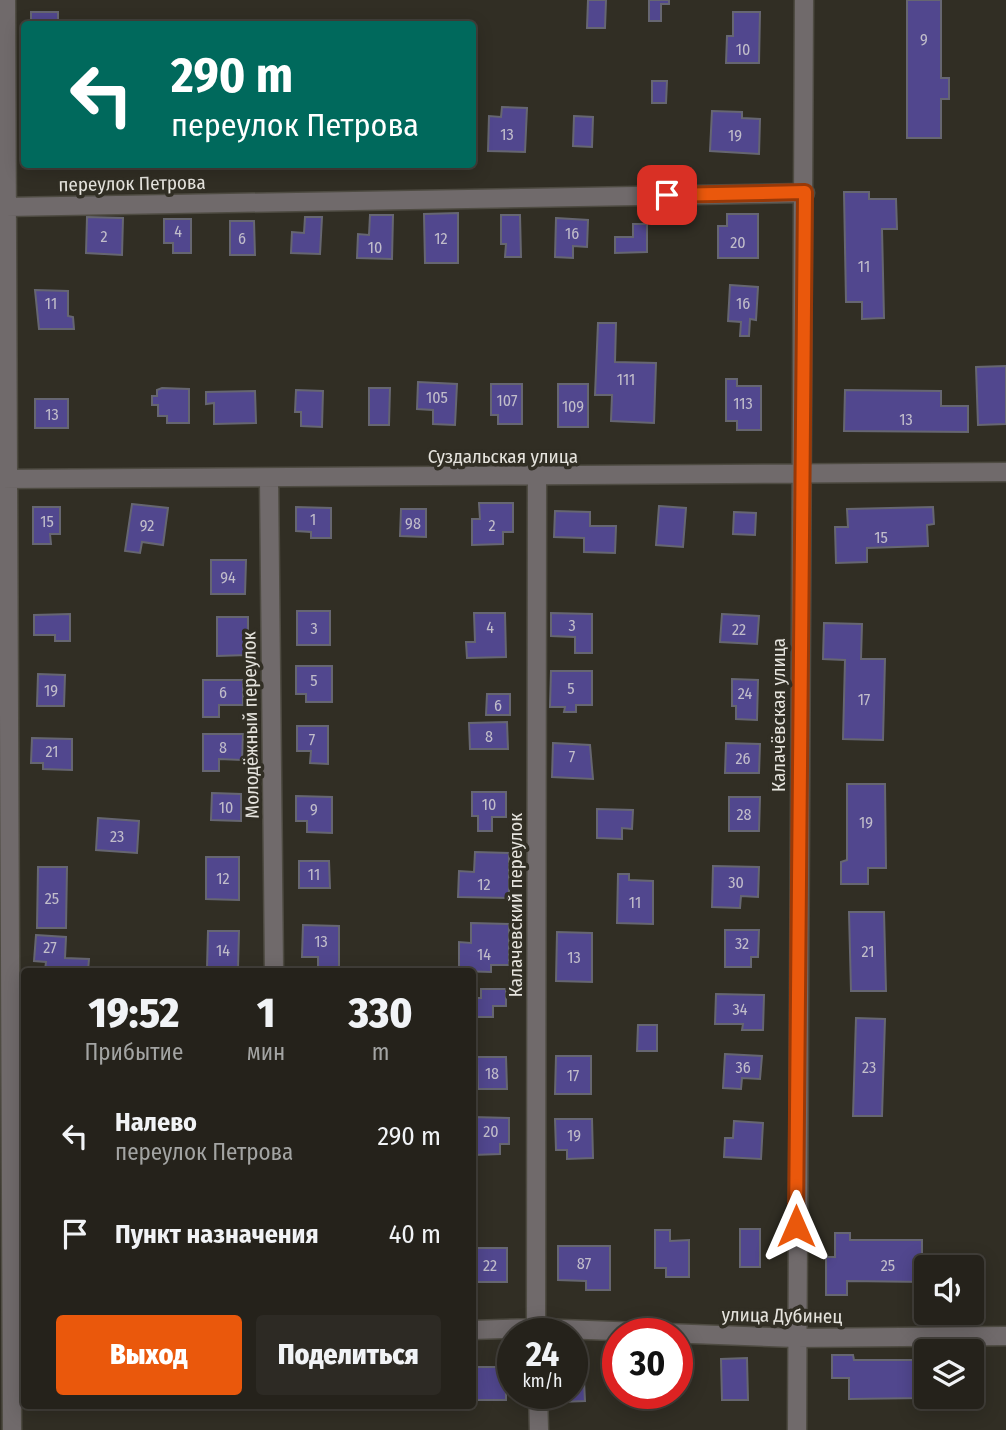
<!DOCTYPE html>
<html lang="ru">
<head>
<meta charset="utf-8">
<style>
	body { margin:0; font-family:"Fira Sans Condensed",sans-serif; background:#2d2a24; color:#f1f3f6; height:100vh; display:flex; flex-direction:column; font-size:26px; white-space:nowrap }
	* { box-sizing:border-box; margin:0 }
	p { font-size:23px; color:#a3a4a3 }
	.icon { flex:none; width:38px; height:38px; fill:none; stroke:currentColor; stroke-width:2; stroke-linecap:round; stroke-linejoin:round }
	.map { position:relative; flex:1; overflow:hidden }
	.side { position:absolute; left:21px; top:968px; width:455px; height:441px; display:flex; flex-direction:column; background:#25221b; border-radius:7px; box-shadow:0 4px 18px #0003,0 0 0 2px #423f3a }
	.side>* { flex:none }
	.guide { position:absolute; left:21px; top:21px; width:455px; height:147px; border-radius:7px; box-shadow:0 4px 18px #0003,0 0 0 2px #423f3a; background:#00695c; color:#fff; overflow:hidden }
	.buttons { position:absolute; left:914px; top:1255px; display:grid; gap:14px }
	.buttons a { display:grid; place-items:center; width:70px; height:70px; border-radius:7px; background:#25221b; box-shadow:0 4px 18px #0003,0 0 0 2px #423f3a; font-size:35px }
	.speed { position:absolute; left:497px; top:1318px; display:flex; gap:14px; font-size:35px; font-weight:700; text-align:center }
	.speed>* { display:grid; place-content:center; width:91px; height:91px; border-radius:50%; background:#25221b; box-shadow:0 4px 18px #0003,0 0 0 2px #423f3a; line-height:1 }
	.speed small { font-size:18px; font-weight:400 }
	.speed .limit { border:10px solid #d22; background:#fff; color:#111 }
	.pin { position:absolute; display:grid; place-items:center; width:60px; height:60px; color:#fff; margin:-30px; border-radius:14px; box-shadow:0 4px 10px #0006 }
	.me { position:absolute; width:77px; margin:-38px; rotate:0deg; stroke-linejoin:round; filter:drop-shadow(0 0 5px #0008) }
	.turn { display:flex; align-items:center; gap:24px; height:147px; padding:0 35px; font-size:32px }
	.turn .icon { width:91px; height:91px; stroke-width:2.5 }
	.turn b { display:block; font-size:49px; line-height:60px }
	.eta { display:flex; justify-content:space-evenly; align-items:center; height:119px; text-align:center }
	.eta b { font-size:42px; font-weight:800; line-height:49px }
	.button { display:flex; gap:14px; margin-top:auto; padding:14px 35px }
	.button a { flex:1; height:80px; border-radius:7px; background:#ea580c; color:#fff; font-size:28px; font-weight:800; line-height:80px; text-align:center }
	.button a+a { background:#2d2a24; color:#f1f3f6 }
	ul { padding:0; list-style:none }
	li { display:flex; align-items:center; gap:21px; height:98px; padding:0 35px }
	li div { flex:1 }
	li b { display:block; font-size:26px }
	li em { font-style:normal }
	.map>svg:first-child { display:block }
</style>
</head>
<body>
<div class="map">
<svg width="1006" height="1430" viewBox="0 0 1006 1430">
	<rect width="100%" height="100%" fill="#312e24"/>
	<!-- building -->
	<path fill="#51478e" stroke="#666671" stroke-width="2" d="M588 0H606L605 28H587Z
		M649 0H669V4H661V21H649Z
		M907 0H941V78H949V99H941V138H907Z
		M31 12H58V24H31Z
		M733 12H760L759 63H726L727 36H733Z
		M652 81H667L666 103H652Z
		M502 107 527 108 525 152 488 151 489 116 501 117Z
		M712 111 742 112V118L760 119 759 154 710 151Z
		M574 116 593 117 592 147 573 146Z
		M844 192H869V199H896L897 229H882L884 318 862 319V302H846Z
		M458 213V263H425L424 214Z
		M727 214H758V258H718V226H727Z
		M370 215H393L392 259 357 258 358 234 369 235Z
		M501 215H520L521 257H505L506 244H501Z
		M87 217 123 218 122 255 86 253Z
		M305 217H322L320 254 291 253 292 232 304 233Z
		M556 218 588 220 587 247 573 246V258L555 257Z
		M164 219H191V253H173V243H164Z
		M230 221H254L255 255H230Z
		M633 224H647V252L615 253V237H633Z
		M730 285 758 287 756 320 750 319 749 336H740L741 322 728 321Z
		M35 290 68 291V316L73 317 74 329H39Z
		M598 323H616L615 362 656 363 654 423 611 421 612 395H595Z
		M1006 366V424L978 425 976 367Z
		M726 379H737V386H761V430H737V421H726Z
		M418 382 457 384 455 425 433 424V410L417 409Z
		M491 384H522V424H498V415H491Z
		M558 384H588V427H558Z
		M162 388 189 389V423H167V416H158V405H152V396H157V390Z
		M369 388H390L389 425H369Z
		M296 390 323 391 322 427 301 426V412H295Z
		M845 390 941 391V406H968V432L844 431Z
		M255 391 256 423 214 424V403L206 404V392Z
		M35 399H68V428H35Z
		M479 503H513V532H503V544L472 545V519H480Z
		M132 504 168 508 163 545 142 542 140 553 125 551Z
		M659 506 686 508 683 547 656 545Z
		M33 507H60V534H50L51 544H33Z
		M296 507 331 508V538H311V532L296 531Z
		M933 507 934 524 927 525 928 546 867 548V562L836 563 835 527H848L847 509Z
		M401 509H426V537L400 536Z
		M555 511 590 512V526H616L615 553 584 552V538L554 537Z
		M734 512 756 513 755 535 733 534Z
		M211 560H246L245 594H211Z
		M297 611H330V645H297Z
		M474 613H505L506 657 467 658 466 642H475Z
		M551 613 592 614V653H575V637L551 636Z
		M70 614V641H55V635H34V615Z
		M722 614 759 616 757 644 720 642Z
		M217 617H248V655L217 656Z
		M824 623 862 624 861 659H885L883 740 843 739 845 660 823 659Z
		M296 666H332V702H306V694H296Z
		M551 671H592V705H576V712H564L565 707H550Z
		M38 674 65 675 64 706H37Z
		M732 679 758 680 757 720 736 719V706H732Z
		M203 680H243V705H219V717H203Z
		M487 694H510V715H486Z
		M507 722 508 749H470L469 723Z
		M297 726H328V764L310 763 311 751H297Z
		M203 734H243L242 760 219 759V771H203Z
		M32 738 72 739V770L43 769V763H31Z
		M553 743 590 745 593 779 552 777Z
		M726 743 760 744 759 773H725Z
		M847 784H885L886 868H868V884H841V862L847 860Z
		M472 792H506V817H492V831H478V816H472Z
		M212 793 241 794V821L211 820Z
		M296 796 332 797V833L307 832V821H296Z
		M729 797H760L759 831H729Z
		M597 809 633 810 632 829 622 828V839L597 838Z
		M98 818 139 821 137 853 96 850Z
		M475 852 509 853V898L458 897 459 871 474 872Z
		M206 857H239V900L206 899Z
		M299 861H329L330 888H299Z
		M713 866 759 867 758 897 741 896 740 908 712 907Z
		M38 867H67L66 928H37Z
		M618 874H629V880L653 881V924L617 923Z
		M849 912H884L886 991H851Z
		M471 923 509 924V965H491V972L459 971V942L471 943Z
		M303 925 339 926V967H318V957H302Z
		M725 930H759L758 957H751V967H725Z
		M208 931H239L238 969 207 968Z
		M557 932 592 933V982L556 981Z
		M36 935 66 937 65 958 89 959 88 971 45 970 46 962 34 961Z
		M481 989H506V1006H493V1017H472V998H481Z
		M716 994 764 995 763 1030H742L743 1024H715Z
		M856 1018 885 1019 882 1116H853Z
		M638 1025H657V1051H637Z
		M725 1054 762 1056 760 1079 742 1078 741 1089 723 1088Z
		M556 1056H591V1094H555Z
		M477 1057H506L507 1089H478Z
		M473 1117 509 1118V1144H500V1154L473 1155Z
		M555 1119H592L593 1158 567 1159V1150H556Z
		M734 1121 763 1123 761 1159 724 1157 725 1138H733Z
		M740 1229H760V1267H740Z
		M655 1230H670V1241L689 1240V1277H666V1268H655Z
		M835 1233H850V1240H922V1263H951V1267H926V1282L847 1281V1295H826V1257H835Z
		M558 1246H610V1290H586V1281L558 1280Z
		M472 1248H507V1282H472Z
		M832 1355H853L854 1360H922L923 1398 849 1399V1378H832Z
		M747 1358 748 1400H722L721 1359Z
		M572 1360H583L585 1401 560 1402V1393H572Z
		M474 1367H506V1400H474Z"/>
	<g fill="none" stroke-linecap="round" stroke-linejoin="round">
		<!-- minor casing -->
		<g stroke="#4e4b42" stroke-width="21">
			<path id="minor" d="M6 0 12 1430
				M6 207 805 193
				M269 478 274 971
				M0 479 1006 472
				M472 1330 536 1328 796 1338 1006 1336
				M536 1334 537 477
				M538 1393 539 1430
				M797 1430 804 0"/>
		</g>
		<!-- minor -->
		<use href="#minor" stroke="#706a6b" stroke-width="18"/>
	</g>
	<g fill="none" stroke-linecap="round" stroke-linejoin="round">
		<!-- route casing -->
		<g stroke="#983908" stroke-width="18">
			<path id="route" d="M667 195 805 192 796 1226"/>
		</g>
		<!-- route -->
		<use href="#route" stroke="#ea580c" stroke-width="12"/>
	</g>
	<g text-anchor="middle" stroke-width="7" stroke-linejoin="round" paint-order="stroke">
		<!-- number labels -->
		<g font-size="16" fill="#c1bdca">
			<text x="924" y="45">9</text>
			<text x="743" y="55">10</text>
			<text x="507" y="140">13</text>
			<text x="735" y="141">19</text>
			<text x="178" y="237">4</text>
			<text x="572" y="239">16</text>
			<text x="104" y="242">2</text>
			<text x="242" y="244">6</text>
			<text x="441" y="244">12</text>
			<text x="738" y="248">20</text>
			<text x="375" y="253">10</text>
			<text x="864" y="272">11</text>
			<text x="51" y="309">11</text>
			<text x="743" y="309">16</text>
			<text x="626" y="385">111</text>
			<text x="437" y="403">105</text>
			<text x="507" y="406">107</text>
			<text x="743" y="409">113</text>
			<text x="573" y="412">109</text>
			<text x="52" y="420">13</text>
			<text x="906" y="425">13</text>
			<text x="313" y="525">1</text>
			<text x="47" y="527">15</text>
			<text x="413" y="529">98</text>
			<text x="147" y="531">92</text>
			<text x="492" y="531">2</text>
			<text x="881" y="543">15</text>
			<text x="228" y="583">94</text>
			<text x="572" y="631">3</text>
			<text x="490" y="633">4</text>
			<text x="314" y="634">3</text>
			<text x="739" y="635">22</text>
			<text x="314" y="686">5</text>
			<text x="571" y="694">5</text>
			<text x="51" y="696">19</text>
			<text x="223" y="698">6</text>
			<text x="745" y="699">24</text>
			<text x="864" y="705">17</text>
			<text x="498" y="711">6</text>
			<text x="489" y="742">8</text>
			<text x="312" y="745">7</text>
			<text x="223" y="753">8</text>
			<text x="52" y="757">21</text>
			<text x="572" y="762">7</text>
			<text x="743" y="764">26</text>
			<text x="489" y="810">10</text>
			<text x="226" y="813">10</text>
			<text x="314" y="815">9</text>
			<text x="744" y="820">28</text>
			<text x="866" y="828">19</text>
			<text x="117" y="842">23</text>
			<text x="314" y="880">11</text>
			<text x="223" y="884">12</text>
			<text x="736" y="888">30</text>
			<text x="484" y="890">12</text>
			<text x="52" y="904">25</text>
			<text x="635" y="908">11</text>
			<text x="321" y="947">13</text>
			<text x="742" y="949">32</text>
			<text x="50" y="953">27</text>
			<text x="223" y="956">14</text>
			<text x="868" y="957">21</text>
			<text x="484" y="960">14</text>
			<text x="574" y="963">13</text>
			<text x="740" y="1015">34</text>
			<text x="743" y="1073">36</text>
			<text x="869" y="1073">23</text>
			<text x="492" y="1079">18</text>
			<text x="573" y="1081">17</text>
			<text x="491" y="1137">20</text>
			<text x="574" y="1141">19</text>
			<text x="584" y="1269">87</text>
			<text x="490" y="1271">22</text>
			<text x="888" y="1271">25</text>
		</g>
		<!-- street labels -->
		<g font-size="19" fill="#e6e4de" stroke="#312e24">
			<text transform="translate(132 183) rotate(-1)" y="7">переулок Петрова</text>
			<text x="503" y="463">Суздальская улица</text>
			<text transform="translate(778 715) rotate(-90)" y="7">Калачёвская улица</text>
			<text transform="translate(250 725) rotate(-91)" y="7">Молодёжный переулок</text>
			<text transform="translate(515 905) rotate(-90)" y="7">Калачевский переулок</text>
			<text transform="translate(782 1315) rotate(1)" y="7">улица Дубинец</text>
		</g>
	</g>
</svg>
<div class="buttons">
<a><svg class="icon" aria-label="sound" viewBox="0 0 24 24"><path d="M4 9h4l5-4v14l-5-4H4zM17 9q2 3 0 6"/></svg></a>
<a><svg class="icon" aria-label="layers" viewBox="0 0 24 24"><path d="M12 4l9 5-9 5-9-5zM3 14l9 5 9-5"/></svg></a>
</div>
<div class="speed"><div>24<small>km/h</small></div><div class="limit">30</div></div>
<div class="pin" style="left:667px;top:195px;background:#d93025"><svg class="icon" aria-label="arrive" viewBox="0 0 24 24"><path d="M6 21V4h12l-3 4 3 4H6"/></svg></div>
<svg class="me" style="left:796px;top:1226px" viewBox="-20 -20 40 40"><path d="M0-17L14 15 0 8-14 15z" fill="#ea580c" stroke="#fff" stroke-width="4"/></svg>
<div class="guide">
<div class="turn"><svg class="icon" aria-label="left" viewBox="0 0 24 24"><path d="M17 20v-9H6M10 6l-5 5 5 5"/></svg><div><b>290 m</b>переулок Петрова</div></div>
</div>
<section class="side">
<div class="eta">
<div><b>19:52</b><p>Прибытие</p></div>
<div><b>1</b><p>мин</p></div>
<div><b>330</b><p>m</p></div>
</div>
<ul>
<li><svg class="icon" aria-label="left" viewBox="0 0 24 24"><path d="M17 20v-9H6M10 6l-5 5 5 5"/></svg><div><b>Налево</b><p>переулок Петрова</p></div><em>290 m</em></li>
<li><svg class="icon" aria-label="arrive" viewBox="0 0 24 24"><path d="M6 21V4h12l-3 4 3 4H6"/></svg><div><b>Пункт назначения</b></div><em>40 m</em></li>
</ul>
<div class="button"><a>Выход</a><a>Поделиться</a></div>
</section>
</div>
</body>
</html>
